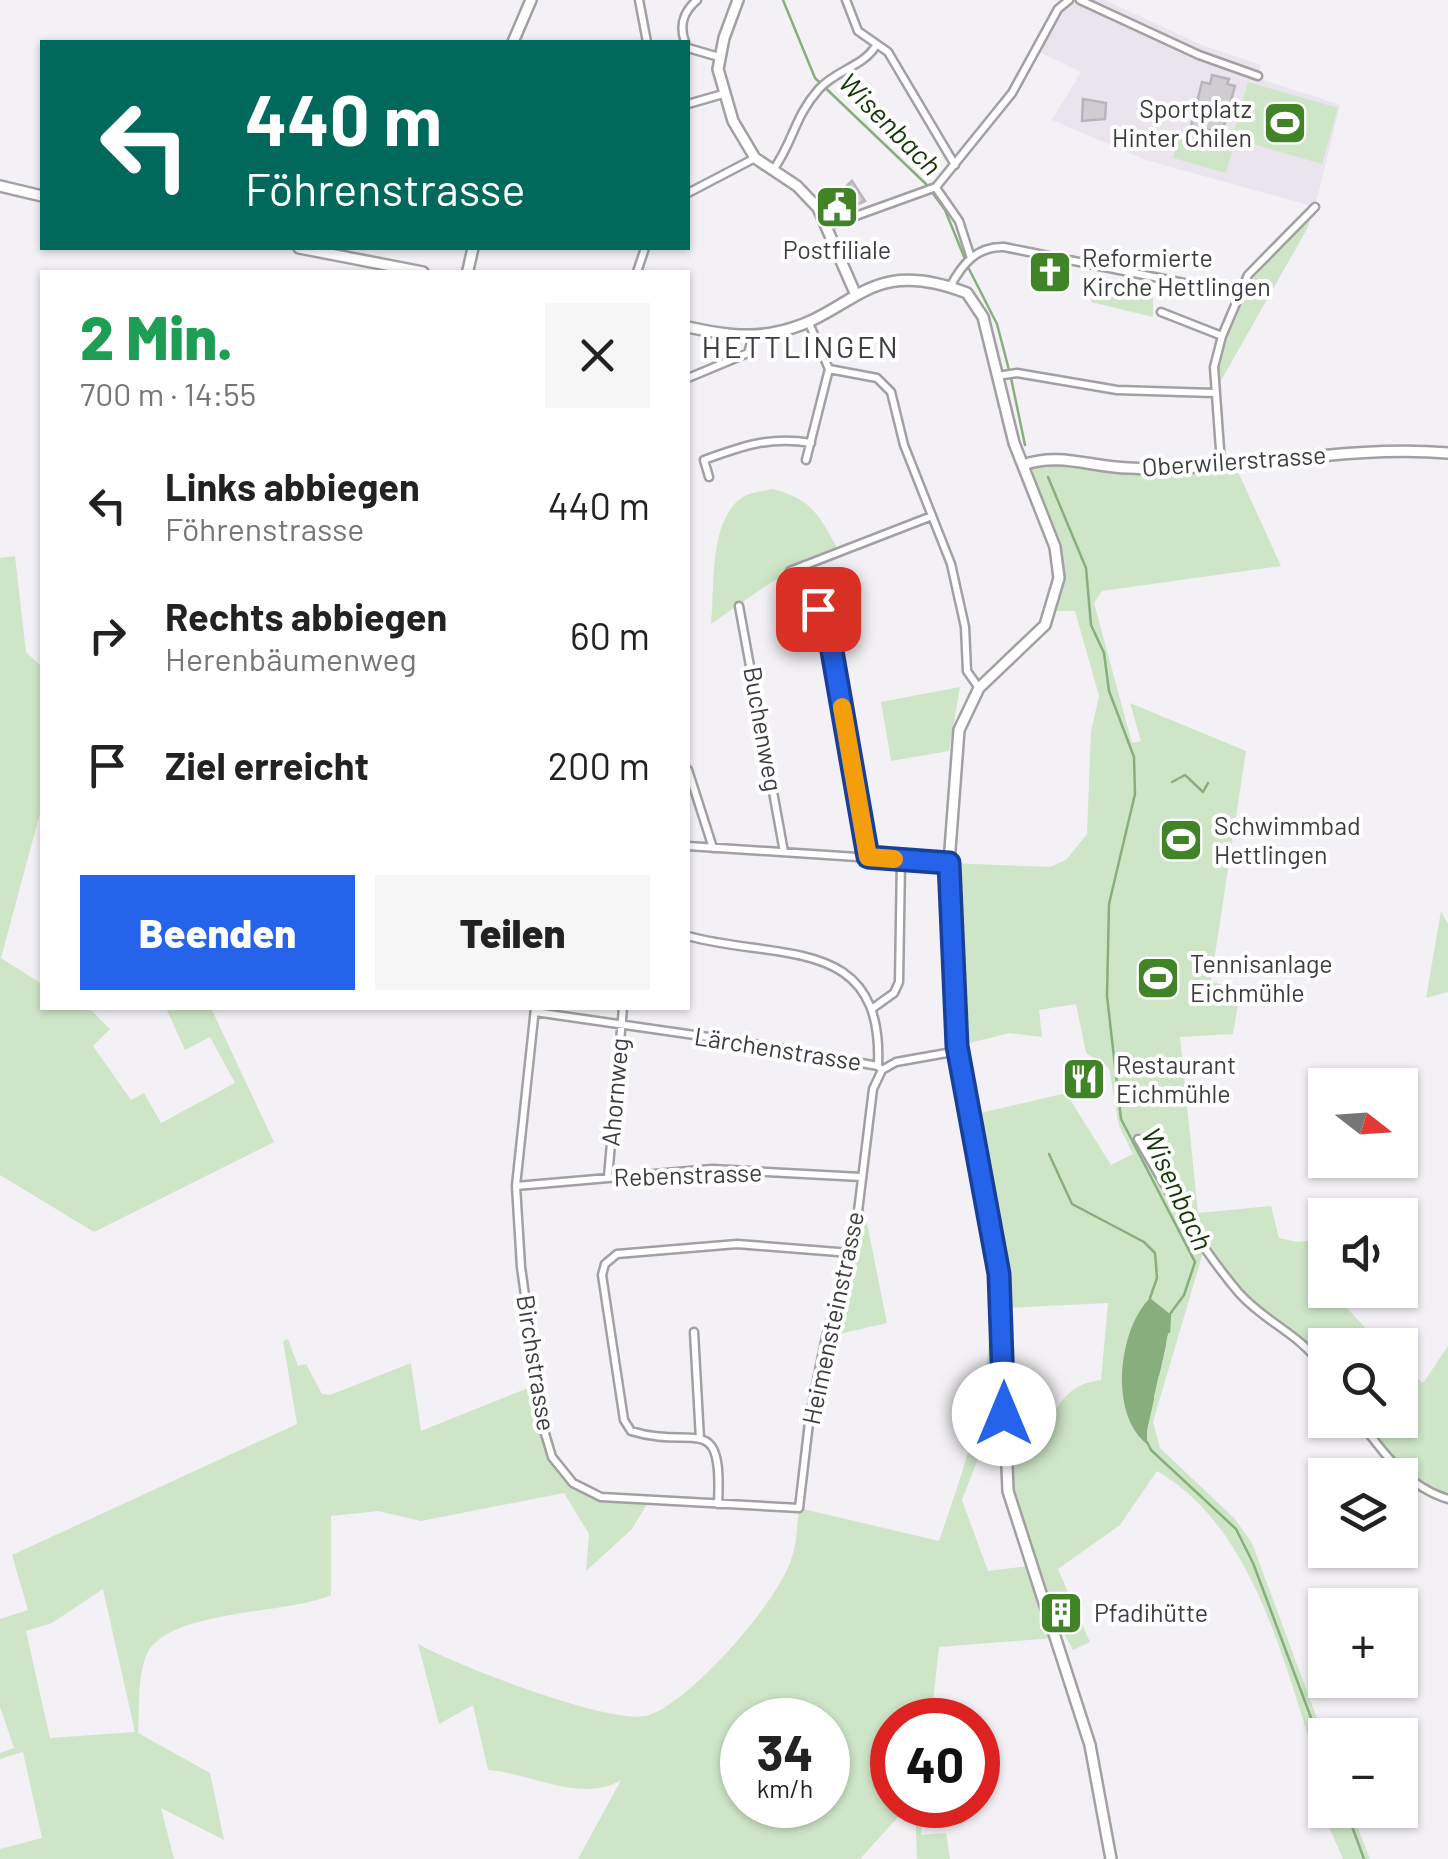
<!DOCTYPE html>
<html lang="de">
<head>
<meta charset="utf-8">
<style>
	body { margin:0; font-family:Barlow,sans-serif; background:#f6f6f6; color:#222; height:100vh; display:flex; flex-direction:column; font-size:38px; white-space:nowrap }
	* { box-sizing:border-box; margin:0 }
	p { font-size:32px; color:#767676 }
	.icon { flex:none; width:55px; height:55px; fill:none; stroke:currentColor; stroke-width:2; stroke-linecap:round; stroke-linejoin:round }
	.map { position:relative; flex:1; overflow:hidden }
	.details { position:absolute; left:40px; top:270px; width:650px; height:740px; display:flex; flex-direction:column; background:#fff; border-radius:0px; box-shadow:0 2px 8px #0004 }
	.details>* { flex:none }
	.banner { position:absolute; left:40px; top:40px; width:650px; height:210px; border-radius:0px; box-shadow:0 2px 8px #0004; background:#00695c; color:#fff; overflow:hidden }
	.needle { width:65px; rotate:107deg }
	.buttons { position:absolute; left:1308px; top:1068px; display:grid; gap:20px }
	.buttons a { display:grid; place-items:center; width:110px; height:110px; border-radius:0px; background:#fff; box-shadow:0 2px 8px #0004; font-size:50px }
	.speed { position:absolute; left:720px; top:1698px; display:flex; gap:20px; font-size:50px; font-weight:700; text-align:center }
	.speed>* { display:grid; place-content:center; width:130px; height:130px; border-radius:50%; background:#fff; box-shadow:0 2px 8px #0004; line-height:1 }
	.speed small { font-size:25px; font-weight:400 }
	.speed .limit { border:15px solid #d22; background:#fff; color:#111 }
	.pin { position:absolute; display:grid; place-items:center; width:85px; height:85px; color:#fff; margin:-42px; border-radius:20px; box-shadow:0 5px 15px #0006 }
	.me { position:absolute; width:110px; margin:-55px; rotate:0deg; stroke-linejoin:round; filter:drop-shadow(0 0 8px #0008) }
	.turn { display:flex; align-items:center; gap:35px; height:210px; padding:0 40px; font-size:45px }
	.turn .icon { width:130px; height:130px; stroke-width:2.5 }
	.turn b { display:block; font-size:70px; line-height:85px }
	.round { display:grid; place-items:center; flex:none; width:105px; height:105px; border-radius:0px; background:#f6f6f6 }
	.overview { display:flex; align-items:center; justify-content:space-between; height:170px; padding:0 40px }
	h1 { font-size:60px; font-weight:800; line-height:75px; color:#1e9e55 }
	.cta { display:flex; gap:20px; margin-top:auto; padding:20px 40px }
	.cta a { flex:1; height:115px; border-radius:0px; background:#2563eb; color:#fff; font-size:40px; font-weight:800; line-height:115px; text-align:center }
	.cta a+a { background:#f6f6f6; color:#222 }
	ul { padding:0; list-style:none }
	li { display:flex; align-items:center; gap:30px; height:130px; padding:0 40px }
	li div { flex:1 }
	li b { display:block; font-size:38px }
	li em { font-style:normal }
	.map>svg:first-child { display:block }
</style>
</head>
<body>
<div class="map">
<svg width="1448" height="1859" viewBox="0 0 1448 1859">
	<rect width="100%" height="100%" fill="#f3f1f5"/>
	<!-- built -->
	<path fill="#eae4ef" d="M1069 0H1105L1202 45 1261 65 1258 78 1340 105 1315 207 1146 160 1052 120 1081 72 1037 51 1058 9Z"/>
	<!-- green -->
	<path fill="#cee6c7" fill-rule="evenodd" d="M1248 82 1338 108 1322 164 1232 138Z
		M1181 130 1234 145 1226 173 1173 158Z
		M1315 207 1307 229 1214 393C1214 357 1228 303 1249 274 1267 250 1294 229 1315 207Z
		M1092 280 1153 284V317L1091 302Z
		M1035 461 1099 466 1234 463 1281 566 1102 591 1094 603 1132 743 1141 741 1130 703 1246 751 1211 981 1240 992 1233 1034 1180 1037 1198 1213 1271 1206 1279 1238 1298 1242 1325 1239V1290H1360L1347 1308 1381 1345H1325V1369L1293 1332 1260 1312 1204 1249 1153 1422 1160 1448 1234 1518 1252 1543 1325 1740V1786C1287 1683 1262 1532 1157 1471L1120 1525 1058 1569 1090 1642 1073 1650 1052 1612 1047 1613 1055 1638 939 1647 931 1720H892V1805H909L860 1859H578L621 1780C582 1804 530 1773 488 1770L473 1705 439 1724 418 1644C454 1664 613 1727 649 1715 691 1701 777 1603 791 1560 797 1543 797 1526 799 1508L939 1541C965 1466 996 1378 988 1297L1001 1293 968 1116 1066 1093 1111 1165 1133 1154 1119 1126 1109 1068 1086 1053 1076 1004 1039 1010 1042 1037 1010 1033 957 1046 949 863 1050 867 1066 860 1087 834 1091 731 1099 696 1075 611H1052L1058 562 1023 465ZM1108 1303 1101 1380C1072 1384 1064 1396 1049 1420L1004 1414 1008 1491 1029 1566 988 1571 962 1500 998 1407 1004 1404 1003 1308ZM742 1720H828V1805H742Z
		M773 489C814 500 819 516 839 551L773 581 711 624C715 587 708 520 743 497 751 492 764 491 773 489Z
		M15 556 26 652 42 667V806L1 958 42 984V1008H89L110 1029 93 1046 131 1100 144 1093 161 1123 235 1083 210 1037 185 1050 166 1008H211L274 1142 94 1232 0 1175V558Z
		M960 687 949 751 891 761 881 702Z
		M1441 911 1448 924V992L1426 998Z
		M860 1188 887 1323 826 1337 851 1253Z
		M288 1339 298 1366 306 1364 322 1394 330 1395 411 1363 421 1431 538 1384C555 1471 552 1493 649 1501L632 1529 586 1571 589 1534 564 1493 421 1521 378 1511 331 1516V1595C287 1615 164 1609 146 1656 137 1679 140 1708 138 1733L210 1773 224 1840 161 1808 174 1859H0V1849L42 1838 23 1752 0 1759V1753L14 1748 0 1707V1619L28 1610 12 1555 297 1424 283 1341ZM103 1589 135 1732 50 1738 26 1631 52 1623Z
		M1448 1346V1499C1408 1485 1385 1452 1359 1420H1400V1363L1423 1383Z
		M915 1805H923L921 1835 946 1833 950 1859H917Z
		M1334 1810H1351L1370 1859H1343L1325 1818Z"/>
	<!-- water -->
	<path fill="#89ae7e" d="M1150 1298 1170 1314V1325L1147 1428V1444C1109 1414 1118 1330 1150 1298Z"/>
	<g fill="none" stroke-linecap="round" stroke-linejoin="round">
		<!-- stream -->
		<path stroke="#89ae7e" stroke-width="2.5" d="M783 0 815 78 926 184 945 210 965 259
			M968 267 997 324 1009 370
			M1011 378 1025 445
			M1048 477 1086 568 1091 625 1104 653 1109 691 1134 757 1135 794 1109 904 1107 996 1121 1119 1195 1262 1184 1295 1170 1314 1169 1332
			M1172 782 1185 775 1203 792 1208 783
			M1049 1154 1072 1204 1144 1242 1155 1253 1157 1278 1150 1298
			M1158 1375 1165 1344
			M1146 1429 1153 1398
			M1147 1442 1151 1450 1236 1529 1253 1563 1325 1755
			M1346 1810 1364 1859"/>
	</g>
	<!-- building -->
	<path fill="#cfcdd1" stroke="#b7b5b9" stroke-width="2.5" d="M1212 75 1229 79 1227 84 1235 86 1222 133 1191 126 1202 82 1210 84Z
		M1083 99 1106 103 1105 119 1082 121Z
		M852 181 865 201 837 214 829 202Z
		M1083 1061 1101 1084 1084 1097 1066 1075Z"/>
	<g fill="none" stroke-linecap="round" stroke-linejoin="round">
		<!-- street casing -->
		<g stroke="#a2a0a3" stroke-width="11">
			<path id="street" d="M639 0 647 42
				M846 0 858 31 888 52 955 165
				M1080 0 1199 55 1258 76
				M685 42C679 25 683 12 697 0
				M688 48 719 57
				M688 104 723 94
				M773 170C793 143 794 117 819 89 835 71 863 66 875 47
				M936 188 959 221 971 258
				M688 193 755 158
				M828 226 936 187 1012 93 1058 9 1069 0
				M637 272 645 248
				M950 287C962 264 977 246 1004 247L1239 294
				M1161 312 1222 336
				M808 321 829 369 877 378 891 392 904 445 951 564 965 627 967 671 979 688
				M997 376 1017 373 1117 390 1214 393
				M688 378 748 353 753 336
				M806 460 829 369
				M1221 463 1214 367 1222 336 1248 275 1315 207
				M709 477 704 460C742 446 770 436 811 443
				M805 565C805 608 818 599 829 634L867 857
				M790 571 932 516
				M739 606 784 852
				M688 770 713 848
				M688 846 949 863
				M688 936C777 961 884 933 878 1066
				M535 1008 516 1186 521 1267 544 1430 552 1457 573 1483 601 1497 799 1508 810 1414 826 1337 855 1236 873 1089 882 1070
				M873 1008 894 993 899 982 901 860
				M535 1012 743 1042 878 1066 882 1070 896 1062 958 1051
				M1138 1139C1169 1192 1199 1246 1239 1293 1267 1324 1297 1331 1325 1369
				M608 1177 623 1008
				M516 1186 712 1169 861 1177
				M694 1332 700 1439
				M1359 1420C1383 1453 1408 1487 1448 1499
				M718 1504C723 1408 695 1451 631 1431L624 1420 602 1275 605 1264 617 1254 737 1244 851 1253"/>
		</g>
		<!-- secondary casing -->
		<g stroke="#a2a0a3" stroke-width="14">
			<path id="secondary" d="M738 0 724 38 718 69 733 121 755 158 797 186 818 208 855 293
				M513 42 531 0
				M0 186 42 196
				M299 248 423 272
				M468 270 473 248
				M688 327C715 333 744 338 772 333 855 318 863 253 967 293L983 317 1014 443 1055 547 1059 578 1045 625 979 688 959 730 949 863 958 1051 999 1273 1008 1491 1090 1745 1111 1859
				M1023 465C1059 452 1091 467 1128 468 1235 473 1341 444 1448 453"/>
		</g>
		<!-- street -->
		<use href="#street" stroke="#fff" stroke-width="6"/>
		<!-- secondary -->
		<use href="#secondary" stroke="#fff" stroke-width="9"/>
	</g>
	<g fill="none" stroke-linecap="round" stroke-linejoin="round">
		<!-- route casing -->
		<g stroke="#184099" stroke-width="25">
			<path id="route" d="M818 609 829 634 868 857 949 863 957 1046 999 1274 1004 1414"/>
		</g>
		<!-- route -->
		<use href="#route" stroke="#2563eb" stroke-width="18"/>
		<!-- slow -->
		<path stroke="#f59e0b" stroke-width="18" d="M842 707 868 857 894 859"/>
	</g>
	<!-- icons -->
	<defs>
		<g id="stadium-square" transform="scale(2.25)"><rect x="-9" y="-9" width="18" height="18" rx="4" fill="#408427" stroke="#fff"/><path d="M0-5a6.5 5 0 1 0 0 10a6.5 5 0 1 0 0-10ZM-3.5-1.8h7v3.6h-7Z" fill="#fff"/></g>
		<g id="civic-square" transform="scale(2.25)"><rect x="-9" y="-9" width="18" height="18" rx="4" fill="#408427" stroke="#fff"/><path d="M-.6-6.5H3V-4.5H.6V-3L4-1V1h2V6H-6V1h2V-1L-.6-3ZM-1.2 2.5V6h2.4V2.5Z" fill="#fff"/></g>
		<g id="church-square" transform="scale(2.25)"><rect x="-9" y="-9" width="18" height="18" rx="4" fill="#408427" stroke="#fff"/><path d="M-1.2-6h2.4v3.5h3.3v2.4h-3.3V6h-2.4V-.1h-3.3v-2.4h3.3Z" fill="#fff"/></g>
		<g id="restaurant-square" transform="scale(2.25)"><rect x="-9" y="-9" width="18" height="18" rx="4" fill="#408427" stroke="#fff"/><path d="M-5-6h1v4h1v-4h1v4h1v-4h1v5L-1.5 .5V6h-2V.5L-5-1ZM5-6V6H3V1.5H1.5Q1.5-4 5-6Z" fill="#fff"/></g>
		<g id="building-square" transform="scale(2.25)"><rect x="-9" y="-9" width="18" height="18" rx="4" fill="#408427" stroke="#fff"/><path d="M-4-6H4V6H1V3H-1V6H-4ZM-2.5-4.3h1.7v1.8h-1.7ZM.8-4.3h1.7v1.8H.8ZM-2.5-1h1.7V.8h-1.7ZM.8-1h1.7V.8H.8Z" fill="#fff"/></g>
	</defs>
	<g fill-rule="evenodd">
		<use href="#stadium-square" x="1285" y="123"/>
		<use href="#civic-square" x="837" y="207"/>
		<use href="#church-square" x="1050" y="272"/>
		<use href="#stadium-square" x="1181" y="840"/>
		<use href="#stadium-square" x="1158" y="978"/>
		<use href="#restaurant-square" x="1084" y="1079"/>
		<use href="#building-square" x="1061" y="1613"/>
	</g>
	<g text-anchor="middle" stroke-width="8" stroke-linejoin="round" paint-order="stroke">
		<!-- poi labels -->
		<g font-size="25" fill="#3d3c3e" stroke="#fff" text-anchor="start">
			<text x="1252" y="118" text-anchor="end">Sportplatz<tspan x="1252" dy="29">Hinter Chilen</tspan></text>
			<text x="837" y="259" text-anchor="middle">Postfiliale</text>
			<text x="1082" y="267">Reformierte<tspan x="1082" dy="29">Kirche Hettlingen</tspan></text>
			<text x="1214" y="835">Schwimmbad<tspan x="1214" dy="29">Hettlingen</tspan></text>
			<text x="1190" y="973">Tennisanlage<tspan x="1190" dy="29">Eichmühle</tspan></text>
			<text x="1116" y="1074">Restaurant<tspan x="1116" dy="29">Eichmühle</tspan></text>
			<text x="1094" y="1622">Pfadihütte</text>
		</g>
		<!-- street labels -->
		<g font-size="25" fill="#3d3c3e" stroke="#fff">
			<text transform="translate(1234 461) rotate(-4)" y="9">Oberwilerstrasse</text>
			<text transform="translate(763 729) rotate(80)" y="9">Buchenweg</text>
			<text transform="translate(778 1049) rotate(9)" y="9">Lärchenstrasse</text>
			<text transform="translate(615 1092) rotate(-85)" y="9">Ahornweg</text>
			<text transform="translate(688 1175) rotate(-2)" y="9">Rebenstrasse</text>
			<text transform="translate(833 1318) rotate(-78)" y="9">Heimensteinstrasse</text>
			<text transform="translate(536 1363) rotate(81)" y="9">Birchstrasse</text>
		</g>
		<!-- water labels -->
		<g font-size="28" font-style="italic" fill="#133704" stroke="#fff">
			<text transform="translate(890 124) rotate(45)" y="10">Wisenbach</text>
			<text transform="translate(1177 1189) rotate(65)" y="10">Wisenbach</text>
		</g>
		<!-- quarter labels -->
		<g font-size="30" letter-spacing="2.5" fill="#3d3c3e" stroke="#fff">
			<text x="801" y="358">HETTLINGEN</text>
		</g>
	</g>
</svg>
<div class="buttons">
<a><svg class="needle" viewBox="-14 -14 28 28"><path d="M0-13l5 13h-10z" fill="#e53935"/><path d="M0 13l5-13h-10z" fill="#767676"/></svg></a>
<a><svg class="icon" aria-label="sound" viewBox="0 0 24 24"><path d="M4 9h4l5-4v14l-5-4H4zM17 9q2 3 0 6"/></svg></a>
<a><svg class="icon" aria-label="search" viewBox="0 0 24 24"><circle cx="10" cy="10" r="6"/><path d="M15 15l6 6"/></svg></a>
<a><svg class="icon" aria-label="layers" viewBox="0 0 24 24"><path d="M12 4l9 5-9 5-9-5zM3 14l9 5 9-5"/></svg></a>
<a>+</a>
<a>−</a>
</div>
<div class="speed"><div>34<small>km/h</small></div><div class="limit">40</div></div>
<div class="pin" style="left:818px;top:609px;background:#d93025"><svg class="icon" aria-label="arrive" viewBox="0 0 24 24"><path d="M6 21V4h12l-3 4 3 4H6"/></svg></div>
<svg class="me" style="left:1004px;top:1414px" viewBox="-20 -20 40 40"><circle r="19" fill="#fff"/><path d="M0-13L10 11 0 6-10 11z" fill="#2563eb"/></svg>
<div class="banner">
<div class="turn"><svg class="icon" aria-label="left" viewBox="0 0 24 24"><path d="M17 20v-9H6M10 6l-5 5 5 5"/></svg><div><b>440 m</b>Föhrenstrasse</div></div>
</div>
<section class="details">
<div class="overview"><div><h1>2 Min.</h1><p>700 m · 14:55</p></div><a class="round"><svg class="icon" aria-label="close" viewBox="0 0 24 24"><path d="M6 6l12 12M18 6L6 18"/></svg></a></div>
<ul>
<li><svg class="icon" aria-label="left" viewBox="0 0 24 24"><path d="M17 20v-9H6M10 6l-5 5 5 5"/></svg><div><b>Links abbiegen</b><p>Föhrenstrasse</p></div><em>440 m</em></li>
<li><svg class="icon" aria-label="right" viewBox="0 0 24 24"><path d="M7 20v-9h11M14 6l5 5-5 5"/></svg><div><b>Rechts abbiegen</b><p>Herenbäumenweg</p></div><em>60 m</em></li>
<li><svg class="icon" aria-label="arrive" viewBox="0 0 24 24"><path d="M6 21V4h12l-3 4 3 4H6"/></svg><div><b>Ziel erreicht</b></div><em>200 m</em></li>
</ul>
<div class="cta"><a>Beenden</a><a>Teilen</a></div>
</section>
</div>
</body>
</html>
